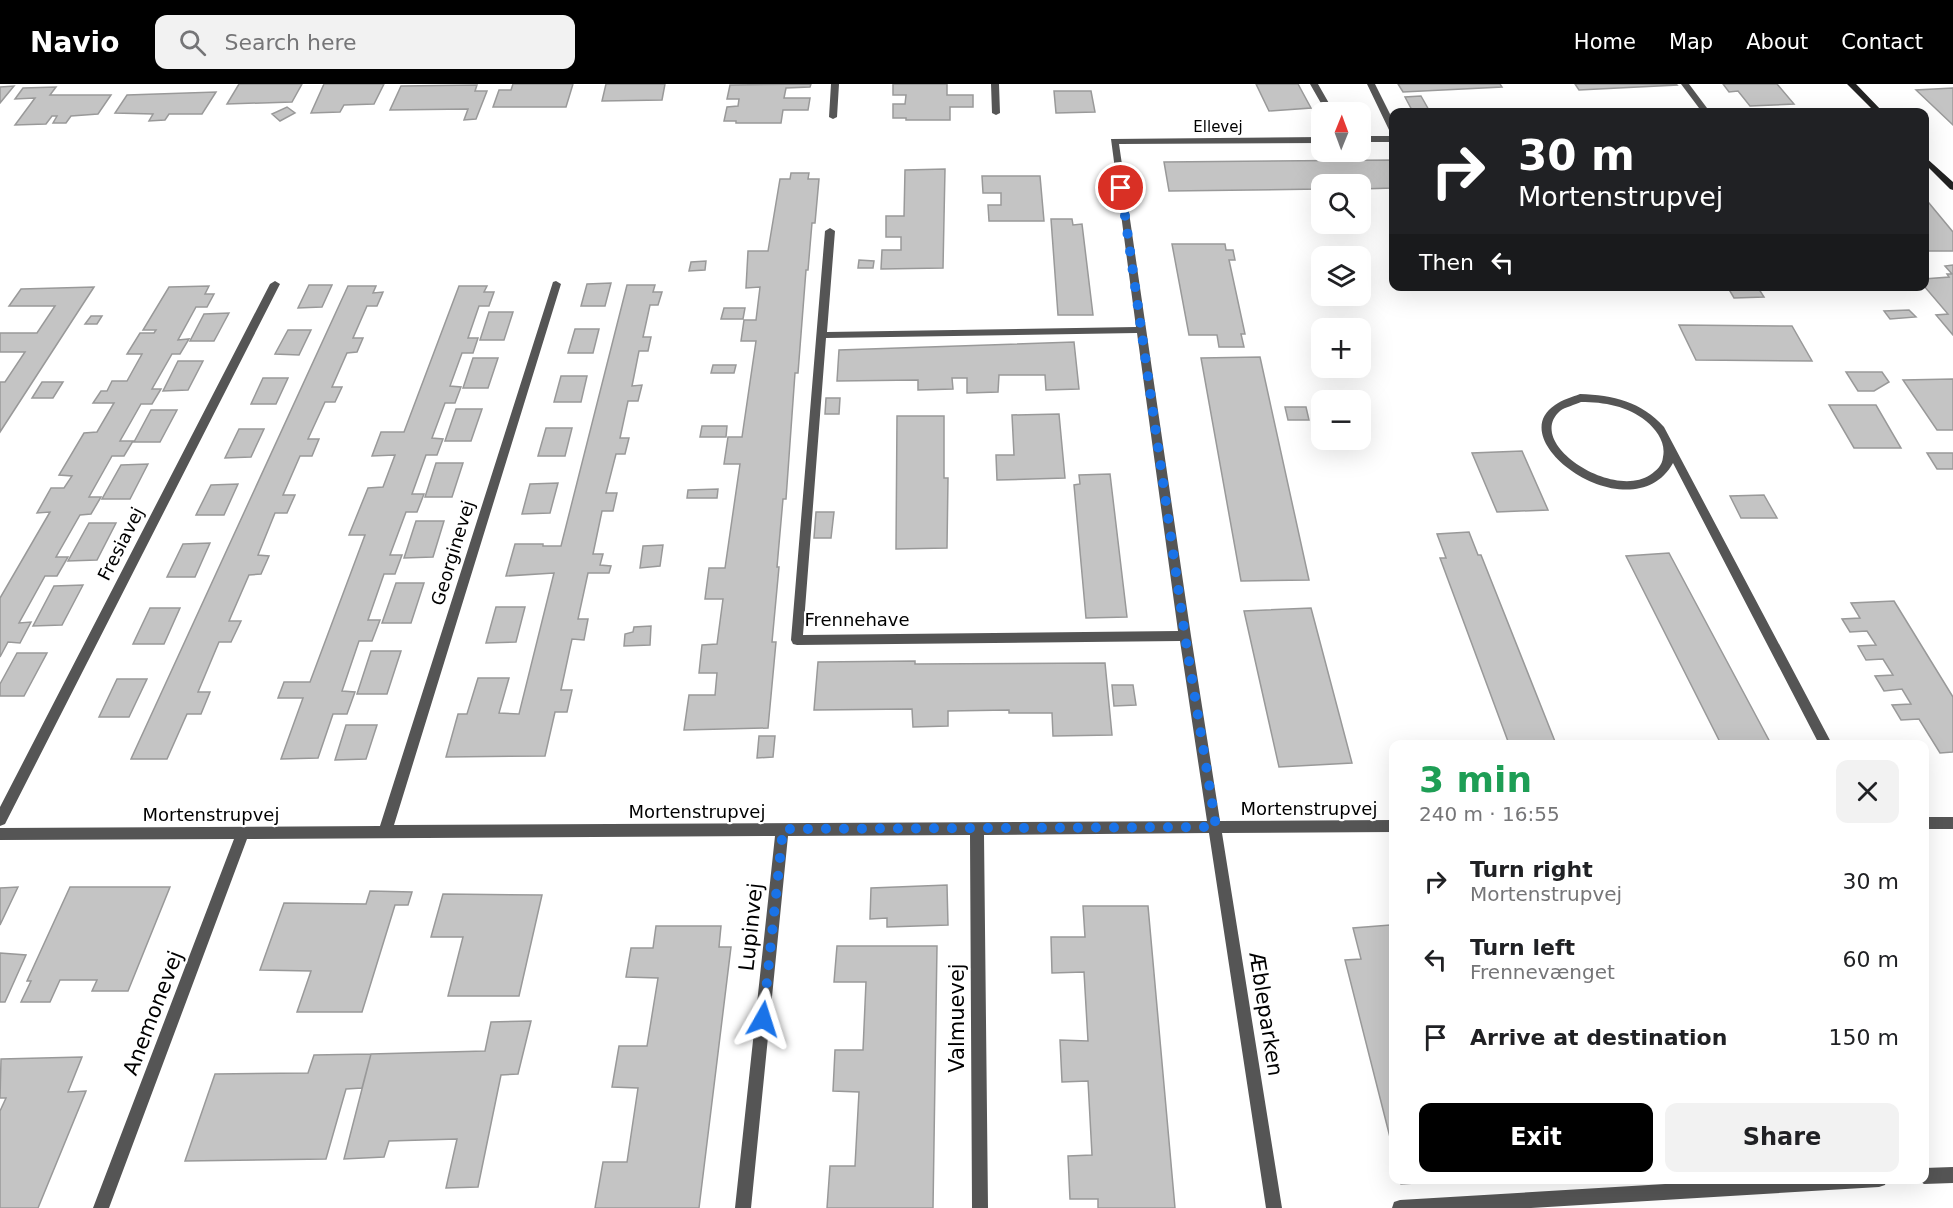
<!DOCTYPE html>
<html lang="en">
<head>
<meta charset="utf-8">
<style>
	body { margin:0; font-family:"DejaVu Sans",sans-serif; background:#f2f2f2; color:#202124; height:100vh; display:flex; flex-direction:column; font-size:22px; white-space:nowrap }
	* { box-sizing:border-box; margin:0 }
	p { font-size:20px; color:#757577 }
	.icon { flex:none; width:33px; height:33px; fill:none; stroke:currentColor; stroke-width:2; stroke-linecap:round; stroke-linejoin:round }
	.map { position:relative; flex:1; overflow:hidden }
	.sheet { position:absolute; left:1389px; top:656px; width:540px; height:444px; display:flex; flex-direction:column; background:#fff; border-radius:12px; box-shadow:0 6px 24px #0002 }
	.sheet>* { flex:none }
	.banner { position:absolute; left:1389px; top:24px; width:540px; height:183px; border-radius:12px; box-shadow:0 6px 24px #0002; background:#202124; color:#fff; overflow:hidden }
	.needle { width:39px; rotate:1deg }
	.controls { position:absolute; left:1311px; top:18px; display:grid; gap:12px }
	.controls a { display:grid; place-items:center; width:60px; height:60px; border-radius:12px; background:#fff; box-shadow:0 6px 24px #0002; font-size:30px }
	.pin { position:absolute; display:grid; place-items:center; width:51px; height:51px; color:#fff; margin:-26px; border:3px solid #fff; border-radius:50%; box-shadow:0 2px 6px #0007 }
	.me { position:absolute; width:66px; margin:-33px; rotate:6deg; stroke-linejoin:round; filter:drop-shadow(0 0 4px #0008) }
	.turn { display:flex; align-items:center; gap:21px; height:126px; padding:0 30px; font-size:27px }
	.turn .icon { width:78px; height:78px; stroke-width:2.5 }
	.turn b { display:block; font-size:42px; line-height:51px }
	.then { display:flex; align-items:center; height:57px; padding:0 30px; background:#0003; gap:12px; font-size:22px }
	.round { display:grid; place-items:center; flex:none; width:63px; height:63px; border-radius:12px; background:#f2f2f2 }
	.overview { display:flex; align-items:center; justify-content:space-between; height:102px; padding:0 30px }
	h1 { font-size:36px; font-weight:600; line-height:45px; color:#1e9e55 }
	.button { display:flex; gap:12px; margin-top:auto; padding:12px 30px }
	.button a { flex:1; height:69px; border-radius:12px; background:#000; color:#fff; font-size:24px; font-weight:600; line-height:69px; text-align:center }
	.button a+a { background:#f2f2f2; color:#202124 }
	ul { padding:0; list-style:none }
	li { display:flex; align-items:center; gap:18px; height:78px; padding:0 30px }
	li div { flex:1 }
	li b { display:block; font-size:22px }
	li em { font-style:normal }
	header { display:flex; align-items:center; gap:36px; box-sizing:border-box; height:84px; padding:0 30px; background:#000; color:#fff }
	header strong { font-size:28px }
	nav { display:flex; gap:33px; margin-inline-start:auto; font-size:21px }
	.search { width:420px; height:54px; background:#f2f2f2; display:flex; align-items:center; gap:15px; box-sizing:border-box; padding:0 21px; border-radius:12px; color:#757577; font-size:22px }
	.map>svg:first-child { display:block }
</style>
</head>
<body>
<header>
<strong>Navio</strong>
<div class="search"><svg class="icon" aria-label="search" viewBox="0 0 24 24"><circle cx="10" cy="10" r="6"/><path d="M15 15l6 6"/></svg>Search here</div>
<nav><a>Home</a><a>Map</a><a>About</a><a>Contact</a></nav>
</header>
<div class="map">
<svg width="1953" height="1124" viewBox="0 0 1953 1124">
	<rect width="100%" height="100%" fill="#fff"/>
	<!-- building -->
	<path fill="#c4c4c4" stroke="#999" stroke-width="1.5" d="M239 0H302L292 18 227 20Z
		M324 0H384L374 20 344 21 340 28 311 29Z
		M513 0H573L566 23H493L499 6H511Z
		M606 0H665L662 16 602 17Z
		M811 0 810 3 786 4 784 14H810L808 26H783L781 39H736V37H724L727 23 738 22 739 15H727L730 1Z
		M893 0H947V11H973V23H950V36H906V34H893V20H905L906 11H893Z
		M1256 0H1298L1311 24 1269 27Z
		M1398 0H1500L1502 3 1403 8Z
		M1575 0H1676L1677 1 1579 6Z
		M1723 0H1777L1794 20 1750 22 1738 7 1729 8Z
		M477 1 475 7H487L476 35 464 36 468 25 390 26 401 2Z
		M14 2 0 19V3Z
		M56 3 50 11H111L98 30 71 32 66 39H53L57 32H52L46 40 15 41 35 14 15 15 23 4Z
		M1953 4V41L1916 6Z
		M1054 7H1091L1095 28 1056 29Z
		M216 8 202 30H169L165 36 149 37 153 30 115 29 127 11Z
		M1421 12 1430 28H1413L1405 13Z
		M287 23 295 29 280 37 272 30Z
		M1394 76V104L1360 105V100H1322V105L1169 107 1164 78Z
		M945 85 943 184 881 185 882 166H901V153H886V132H904L905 86Z
		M791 89H809L808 95H819L815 139H812L808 186H806L798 289H795L786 415H783L777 483H779L772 558H776L768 644 684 646 689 611H715L717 589H699L702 561 717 560 723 515H705L709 484H725L740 380H724L728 353H742L756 257H741L744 236H756L760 203 746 204 748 167H768L780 95H790Z
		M982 92H1040L1044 137H989L988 121H1001V109H983Z
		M1924 113 1953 148V167H1924Z
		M1051 135H1072L1073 141 1082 140 1093 231H1058Z
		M1172 160H1225L1226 166H1233L1235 176H1229L1245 250H1241L1244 263H1219L1217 251H1189Z
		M859 176 874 177 873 184H858Z
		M706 177 705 186 689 187 691 178Z
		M1953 181V251L1936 231 1948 230 1924 202V195L1949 193 1947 190H1952L1945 182Z
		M611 199 605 222H581L587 200Z
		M309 201H332L322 223 298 224Z
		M627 201H655L653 208H662L658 221H650L643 253H651L648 267H639L632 302 642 301 638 317H628L620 354H629L625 370H616L606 409H617L613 427H602L593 470H603L600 481 611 482 609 489H588L578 535H588L584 556 572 555 561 606H572L567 628H555L545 672 446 673 458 630H467L478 594H509L499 629 519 630 554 489 506 492 515 460H543V462H561Z
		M209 202 205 210H214L207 223H196L178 256 189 255 180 270H172L152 305H161L152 320H141L120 357H133L124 372H112L89 413H101L91 430 80 431 56 473H68L57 492H45L19 539 31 538 20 559 8 558 0 573V514L50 428 37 429 51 404H64L72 392 59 391 84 349 97 348 114 319H93L101 307H107L112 297H127L142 270H127L140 249H154L156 246H143L169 203Z
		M348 202H376L373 209 383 208 377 222H367L353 254H363L357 268 347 269 332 303H342L335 318H325L308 355H319L312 372H300L283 411H295L287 429H275L258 471 269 472 261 490 249 491 229 537H241L231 558H219L198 608H210L201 630H187L167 675H131Z
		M459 202H487L484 208H494L489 222H479L468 254H478L473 269H462L450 302 461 303 455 319H445L432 354 443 355 437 371H426L412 410H424L417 428H406L390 471H402L395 490H384L368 536H380L372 557H359L342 607 355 608 347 630H333L318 674 281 675 303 614H278L284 598H310L365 451H349L368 404 383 403 395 371 372 372 381 348H404Z
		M1727 202H1757L1764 213 1734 214Z
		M94 203 0 348V298H5L25 268H0V249H37L55 222H9L21 205Z
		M724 224H745L743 235H721Z
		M1909 226 1916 233 1890 235 1884 227Z
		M489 228H513L504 256H480Z
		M229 229 214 257H190L204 230Z
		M91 232H102L97 240H85Z
		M1679 241 1792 242 1812 277 1696 276Z
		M575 245H599L593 269H568Z
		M288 246H311L299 271 275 270Z
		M1074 258 1079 305 1046 306 1045 291H999L998 308 967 309V294H952L953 305 918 306V296L837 297 839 266Z
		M1260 273 1309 496 1241 497 1201 274Z
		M473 274H498L488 304H463Z
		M178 277H203L188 306 163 307Z
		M713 281H736L734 289H711Z
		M1846 288H1882L1889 298 1874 307H1858Z
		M561 292H587L581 318H554Z
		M263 294H288L276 320H251Z
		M1953 295V346H1937L1903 296Z
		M42 298H63L53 314H32Z
		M826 314H840L839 330H825Z
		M1829 321H1876L1901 364H1854Z
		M1285 323H1306L1309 336H1288Z
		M456 325H482L471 357H445Z
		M151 326H177L160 358H134Z
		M1059 330 1065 394 997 396 996 371H1014L1012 331Z
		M897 332H944V394H948L947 464 896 465Z
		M702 342H727L726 353H700Z
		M546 344H572L565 372H538Z
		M239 345H264L251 373 225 374Z
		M1522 367 1548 426 1497 428 1472 369Z
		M1927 369H1953V385H1937Z
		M436 379H463L452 413H425Z
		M148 380 130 415H102L121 381Z
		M1110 390 1127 533 1086 534 1074 401 1080 400 1079 391Z
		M558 399 550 429 522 430 530 400Z
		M238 400 224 431H196L211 401Z
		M718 405 717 414H687L688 406Z
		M1764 411 1777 434H1741L1730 412Z
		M816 428H834L831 454H814Z
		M416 437H444L433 473 404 474Z
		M89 439H116L97 476 68 477Z
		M1469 448 1478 471H1481L1556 660H1509L1440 474H1446L1437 450Z
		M210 459 195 493H167L183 460Z
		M663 461 660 482 640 484 643 462Z
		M1669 469 1771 660H1721L1626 472Z
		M396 499H424L411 539H382Z
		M83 501 62 541 33 542 54 502Z
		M1894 517 1953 613V668L1940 669 1919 635 1901 636 1892 621 1911 620 1902 605 1884 607 1875 592 1893 591 1883 575 1866 576 1858 562 1876 561 1867 547 1850 548 1842 535 1860 534 1851 519Z
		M496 523H525L516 558 486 559Z
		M150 524H180L164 560H133Z
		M1311 524 1352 679 1279 683 1244 527Z
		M651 542 650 561 624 562 625 550 633 548 634 543Z
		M371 567H401L387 610H357Z
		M17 569H47L24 612H0V600Z
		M915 577V580L1105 579 1112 651 1053 652 1052 629H1009V626L948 627V642L913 643 912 625 814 626 818 578Z
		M117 595H147L129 633H99Z
		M1112 601H1133L1136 621 1114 622Z
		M346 641H377L366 675 335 676Z
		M759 652H775L773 673 757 674Z
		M947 801 948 841 887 843V834L870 835 871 804Z
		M18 803 0 841V804Z
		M70 803H170L128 907H92L97 896H60L50 918H21L31 897H27Z
		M370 807 412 808 408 821H395L362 928H297L311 887 260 886 284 819 366 820Z
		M443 810 542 811 519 912H448L463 853H431Z
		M1083 822H1148L1175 1124H1098V1115H1070L1068 1072 1092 1071 1088 997 1062 998 1060 956 1088 957 1084 888 1052 889 1051 853H1085Z
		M1390 841 1394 855V1069L1345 876 1361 875 1353 844Z
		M656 842H721L719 863H731L699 1124H595L603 1078H627L638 1004 612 1003 619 962H647L658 894 626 893 631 864H653Z
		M837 862H937L933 1124H827L830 1082H855L859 1008 833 1007 835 966H863L866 898H834Z
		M0 869 26 871 5 918H0Z
		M531 937 518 990 501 991 478 1103 446 1104 457 1055 389 1057 384 1073 344 1075 371 970 485 967 491 938Z
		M371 970 362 1004 346 1005 326 1075 185 1077 215 990 308 989 314 971Z
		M82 973 68 1008 86 1007 38 1124H0V1027L6 1014H0L1 975Z
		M1400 1095H1444L1445 1097 1401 1100Z"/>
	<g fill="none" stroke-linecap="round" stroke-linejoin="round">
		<!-- service -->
		<path fill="#555" fill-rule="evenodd" d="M1681 0H1689L1710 28H1702Z
			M1580 310C1613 311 1642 318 1664 343L1832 660H1819L1673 379C1633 451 1499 358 1555 321 1562 316 1572 313 1580 310ZM1581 318C1604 318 1628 322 1646 337 1657 346 1666 359 1663 373 1662 382 1657 386 1650 391 1612 416 1524 359 1560 327 1565 323 1575 321 1581 318Z"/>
		<!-- minor -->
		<path fill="#555" fill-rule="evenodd" d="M831 0H839L837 33 833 35 829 33Z
			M991 0H999L1000 29 996 31 992 29Z
			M1310 0H1318L1334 28H1326Z
			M1367 0H1375L1394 38V50L1390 48Z
			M1360 52H1394V58H1360Z
			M1322 53V59L1119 60 1191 552 1220 737 1394 736V748L1222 749 1282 1124H1266L1209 749 984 751 988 1124H972L970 751 788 752 751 1124H735L775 752 247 755 109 1124H93L234 755 0 756V744L380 742 553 198 556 197 561 200 394 741 1207 737 1180 557 797 561 793 560 791 556 825 147 830 144 835 147 827 248 1136 243 1111 55ZM1137 249 1178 547 803 551 826 254Z
			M275 197 280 200 5 740 0 742V723L270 200Z
			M1924 733H1953V745H1924Z
			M1953 1083V1099L1924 1100 1917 1095H1924V1084Z
			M1748 1095H1887L1885 1101 1879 1103 1531 1124H1392L1394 1118 1400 1116Z"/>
		<!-- secondary -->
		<path fill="#222" fill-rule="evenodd" d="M1847 0H1856L1883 28H1875Z
			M1924 72 1953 98V106L1950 105 1924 79Z"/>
	</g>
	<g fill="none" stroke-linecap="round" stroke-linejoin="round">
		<!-- route -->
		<path stroke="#1a73e8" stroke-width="10" stroke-dasharray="0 18" d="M763 935 783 745 1216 743 1185 552 1121 104"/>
	</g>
	<g text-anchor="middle" stroke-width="4.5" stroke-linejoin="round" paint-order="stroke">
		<!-- far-street labels -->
		<g font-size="15" fill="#000" stroke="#fff">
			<text x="1218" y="48">Ellevej</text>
		</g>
		<!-- street labels -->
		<g font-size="18" fill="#000" stroke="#fff">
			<text transform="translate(121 460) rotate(-63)" y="6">Fresiavej</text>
			<text transform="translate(453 469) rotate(-73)" y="6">Georginevej</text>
			<text x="857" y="542">Frennehave</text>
			<text x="1309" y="731">Mortenstrupvej</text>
			<text x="697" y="734">Mortenstrupvej</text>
			<text x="211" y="737">Mortenstrupvej</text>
		</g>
		<!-- near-street labels -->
		<g font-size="21" fill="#000" stroke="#fff">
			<text transform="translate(751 843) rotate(-84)" y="7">Lupinvej</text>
			<text transform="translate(153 929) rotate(-69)" y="7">Anemonevej</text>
			<text transform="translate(1266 930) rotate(81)" y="7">Æbleparken</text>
			<text transform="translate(957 934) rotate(-90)" y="7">Valmuevej</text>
		</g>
	</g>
</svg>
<div class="controls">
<a><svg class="needle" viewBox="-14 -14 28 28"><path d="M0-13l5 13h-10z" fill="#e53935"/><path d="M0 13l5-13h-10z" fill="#757577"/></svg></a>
<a><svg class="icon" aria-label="search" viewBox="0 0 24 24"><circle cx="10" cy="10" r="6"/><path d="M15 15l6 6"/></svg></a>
<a><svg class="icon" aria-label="layers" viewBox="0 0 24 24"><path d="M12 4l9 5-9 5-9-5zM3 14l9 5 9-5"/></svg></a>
<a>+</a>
<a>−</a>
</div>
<div class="pin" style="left:1121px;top:104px;background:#d93025"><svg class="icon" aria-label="arrive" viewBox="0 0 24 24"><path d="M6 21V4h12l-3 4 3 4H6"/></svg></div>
<svg class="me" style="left:763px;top:935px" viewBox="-20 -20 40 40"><path d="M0-17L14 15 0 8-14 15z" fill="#1a73e8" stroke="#fff" stroke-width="4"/></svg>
<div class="banner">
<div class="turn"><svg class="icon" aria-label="right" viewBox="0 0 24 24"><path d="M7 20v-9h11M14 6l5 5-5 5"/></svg><div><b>30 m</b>Mortenstrupvej</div></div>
<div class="then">Then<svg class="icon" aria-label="left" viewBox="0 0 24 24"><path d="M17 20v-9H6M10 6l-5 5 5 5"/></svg></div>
</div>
<section class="sheet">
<div class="overview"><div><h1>3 min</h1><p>240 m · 16:55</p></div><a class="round"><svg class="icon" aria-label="close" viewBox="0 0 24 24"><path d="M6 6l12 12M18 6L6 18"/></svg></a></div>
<ul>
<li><svg class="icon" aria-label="right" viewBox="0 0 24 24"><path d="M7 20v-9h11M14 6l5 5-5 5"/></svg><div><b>Turn right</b><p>Mortenstrupvej</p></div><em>30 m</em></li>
<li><svg class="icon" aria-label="left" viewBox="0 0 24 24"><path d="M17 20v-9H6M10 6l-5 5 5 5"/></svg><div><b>Turn left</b><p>Frennevænget</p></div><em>60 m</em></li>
<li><svg class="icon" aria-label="arrive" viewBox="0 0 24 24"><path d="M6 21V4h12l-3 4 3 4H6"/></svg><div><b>Arrive at destination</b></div><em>150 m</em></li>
</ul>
<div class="button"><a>Exit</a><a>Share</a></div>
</section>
</div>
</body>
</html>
